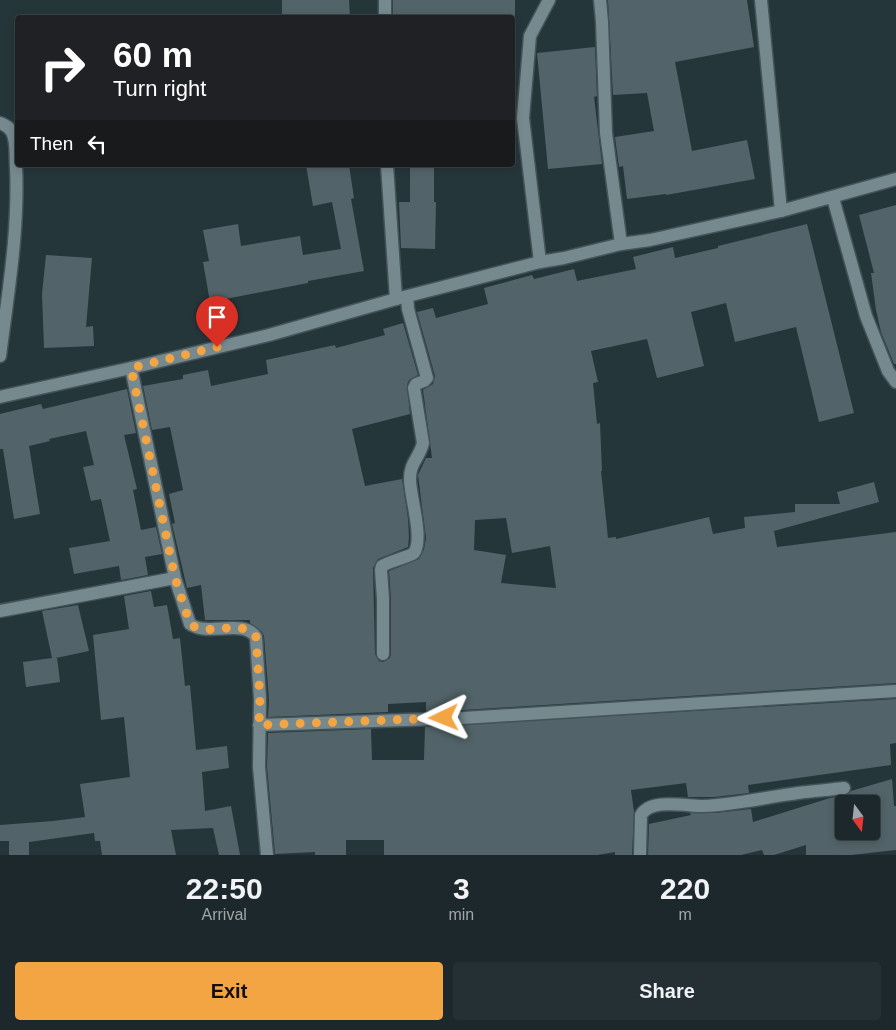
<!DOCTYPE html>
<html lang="en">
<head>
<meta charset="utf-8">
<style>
	body { margin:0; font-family:Arial,sans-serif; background:#253034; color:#f1f3f6; height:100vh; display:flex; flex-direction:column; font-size:19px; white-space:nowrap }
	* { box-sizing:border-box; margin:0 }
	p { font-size:16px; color:#a0a6a9 }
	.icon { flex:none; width:28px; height:28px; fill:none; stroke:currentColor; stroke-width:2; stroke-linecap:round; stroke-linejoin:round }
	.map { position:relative; height:855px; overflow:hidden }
	.sheet { display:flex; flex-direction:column; background:#1c282c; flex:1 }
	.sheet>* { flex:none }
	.hud { position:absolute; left:15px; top:15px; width:500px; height:152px; border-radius:5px; box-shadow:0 2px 8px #0003,0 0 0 1px #3a4448; background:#202124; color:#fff; overflow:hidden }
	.needle { width:32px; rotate:165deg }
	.fabs { position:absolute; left:835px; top:795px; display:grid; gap:10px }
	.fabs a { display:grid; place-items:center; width:45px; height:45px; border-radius:5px; background:#1c282c; box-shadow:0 2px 8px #0003,0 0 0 1px #3a4448; font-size:25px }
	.pin { position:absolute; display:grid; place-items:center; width:42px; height:42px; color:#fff; margin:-51px -21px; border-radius:50% 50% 50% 0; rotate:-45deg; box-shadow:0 0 5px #0007 }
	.pin .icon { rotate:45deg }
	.me { position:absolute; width:55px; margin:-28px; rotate:268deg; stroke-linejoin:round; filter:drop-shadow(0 0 4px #0008) }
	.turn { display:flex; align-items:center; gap:18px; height:105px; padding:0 15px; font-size:22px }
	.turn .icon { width:65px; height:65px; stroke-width:2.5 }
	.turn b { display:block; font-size:35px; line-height:42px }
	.then { display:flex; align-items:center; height:48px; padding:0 15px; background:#0003; gap:10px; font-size:19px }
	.eta { display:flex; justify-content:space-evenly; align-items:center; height:85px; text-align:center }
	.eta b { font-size:30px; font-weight:800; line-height:35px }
	.action { display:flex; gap:10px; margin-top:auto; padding:10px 15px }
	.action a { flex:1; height:58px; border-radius:5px; background:#f3a443; color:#111; font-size:20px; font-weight:800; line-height:58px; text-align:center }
	.action a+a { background:#253034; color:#f1f3f6 }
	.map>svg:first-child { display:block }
</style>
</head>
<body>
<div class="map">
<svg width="896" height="855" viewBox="0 0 896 855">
	<rect width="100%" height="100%" fill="#25363a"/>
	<!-- building -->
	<path fill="#526469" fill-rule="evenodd" d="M282 0H349L350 18H282Z
		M393 0H515V18H393Z
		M608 0H747L754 47 675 62 692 151 747 140 755 179 666 195V194L627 199 623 166 619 167 615 137 654 131 647 93 613 95Z
		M595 47 597 96 594 97 602 164 548 169 537 53Z
		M306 165H349L354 198 351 199 364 271 308 281V283L210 302 203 262 209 261 203 230 238 224 241 246 300 236 303 255 341 249 332 202 313 206Z
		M410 165H434V202H436L435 249 401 248 399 202H410Z
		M896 205V364H894L881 332 876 310 871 273H874L859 215Z
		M807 224 854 413 819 422 796 327 735 342 726 303 691 312 704 366 657 378 647 339 591 351 598 382 593 383 597 424 600 423 602 471H601L608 538 616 537V539L709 517 713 534 745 528 744 517 795 512V504H840L837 492 874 482 879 502 774 531 777 547 896 532V683L463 710 426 711V702L388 704V712L268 717 269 700 264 636 262 632 250 623V620H205L201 585 187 588 172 524 175 523 169 494 183 490 170 427 152 430 143 386 183 379V375L208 370 211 386 268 374 266 360 335 345 336 348 385 335 383 329 403 323 418 375 409 380 407 385 410 414 352 429 365 486 402 479 408 518 409 537 408 547 378 559 373 568 375 654 379 661 383 662 390 658 391 654V599L389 571 419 559 424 549 426 538 418 475 426 458H432L423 390 433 384 435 376 417 312 433 308 436 318 488 304 484 288 532 275 534 279 574 269 577 281 636 269 633 257 673 247 675 258 718 248V246ZM506 518 512 553 550 546 556 588 501 583 506 555 474 550 475 520Z
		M46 255 92 258 86 327 93 326 94 346 44 348 42 294Z
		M127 389 136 433 124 435 137 489 133 490 141 530 156 527 162 554 145 557 148 575 121 580 119 566 74 574 69 548 110 541 101 499 91 501 83 467 94 465 86 431 49 439 50 441 29 446 40 514 14 519 3 449H0V414L41 404 43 409Z
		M151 591 154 607 167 605 173 639 180 638 185 686 190 685 196 750 227 746 229 768 202 772 205 811 231 806 240 855H219L213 828 171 830 176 855H102L100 841H95L94 833 29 842V855H9V841H0V825L53 821 85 817 80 784 130 777 124 717 101 720 93 635 129 629 124 596Z
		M78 605 89 651 56 658 57 657 60 682 26 687 23 662 52 658 42 611Z
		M896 699V743L890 744 891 765 748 785 749 793 714 797H688L686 783 631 790 634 812 632 855H615V852L597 855H384V840H346V855H315V852L275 854 267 767 268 733 371 729 372 760H424L425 727Z
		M892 779 894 806H896V850L851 855H806V845L774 855H764L762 850 741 855H648L649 824 691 815 690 813H715L751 809 753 822 830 798 845 796 851 791ZM844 804H871V831H844Z"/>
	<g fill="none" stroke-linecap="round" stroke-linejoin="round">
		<!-- street casing -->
		<g stroke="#445357" stroke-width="15">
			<path id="street" d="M385 0V18
				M600 0 602 22 606 133 621 244
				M761 0 781 211
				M0 123C6 125 9 127 12 132 17 142 15 155 16 166 19 230 8 293 0 356
				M387 165 396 299
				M540 262 523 118 530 36 549 0
				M131 368 175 578 190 624C208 637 243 618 256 637L260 699 259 767 267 855
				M0 611 175 578
				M383 654V599L381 570 382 566C388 562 411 556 414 553 424 538 410 497 410 479 410 462 419 459 423 443L414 388 416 384 424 381 427 378 408 309 407 297
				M259 725 463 718 896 691
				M640 855 641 815C651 798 685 806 703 806 735 805 766 797 798 793 813 791 828 790 844 788"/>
		</g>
		<!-- secondary casing -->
		<g stroke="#445357" stroke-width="15">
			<path id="secondary" d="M833 198 866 316 888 371 896 382
				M0 397 131 368 269 335 396 299 540 262 564 258 621 244 650 240 781 211 896 179"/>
		</g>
		<!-- street -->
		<use href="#street" stroke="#76898f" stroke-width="12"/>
		<!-- secondary -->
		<use href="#secondary" stroke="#76898f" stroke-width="12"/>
	</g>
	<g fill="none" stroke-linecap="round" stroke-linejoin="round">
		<!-- route -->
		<path stroke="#f3a443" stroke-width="9" stroke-dasharray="0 16.2" d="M217 347 131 368 175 578 190 624C208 638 243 617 256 637L260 699 259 725 444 718"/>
	</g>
</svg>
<div class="fabs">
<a><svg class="needle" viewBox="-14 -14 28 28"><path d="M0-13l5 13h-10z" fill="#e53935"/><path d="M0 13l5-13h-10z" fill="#a0a6a9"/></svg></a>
</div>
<div class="pin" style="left:217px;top:347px;background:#d93025"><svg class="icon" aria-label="arrive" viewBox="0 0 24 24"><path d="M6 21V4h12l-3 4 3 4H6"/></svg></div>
<svg class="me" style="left:444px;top:718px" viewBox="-20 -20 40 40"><path d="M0-17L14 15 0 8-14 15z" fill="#f3a443" stroke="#fff" stroke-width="4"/></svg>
<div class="hud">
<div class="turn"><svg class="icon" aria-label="right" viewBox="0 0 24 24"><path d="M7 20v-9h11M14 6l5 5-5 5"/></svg><div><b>60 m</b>Turn right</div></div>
<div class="then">Then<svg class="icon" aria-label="left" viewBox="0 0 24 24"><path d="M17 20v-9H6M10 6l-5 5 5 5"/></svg></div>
</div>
</div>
<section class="sheet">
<div class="eta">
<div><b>22:50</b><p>Arrival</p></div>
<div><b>3</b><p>min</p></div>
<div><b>220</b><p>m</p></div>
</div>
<div class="action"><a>Exit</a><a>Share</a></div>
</section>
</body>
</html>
